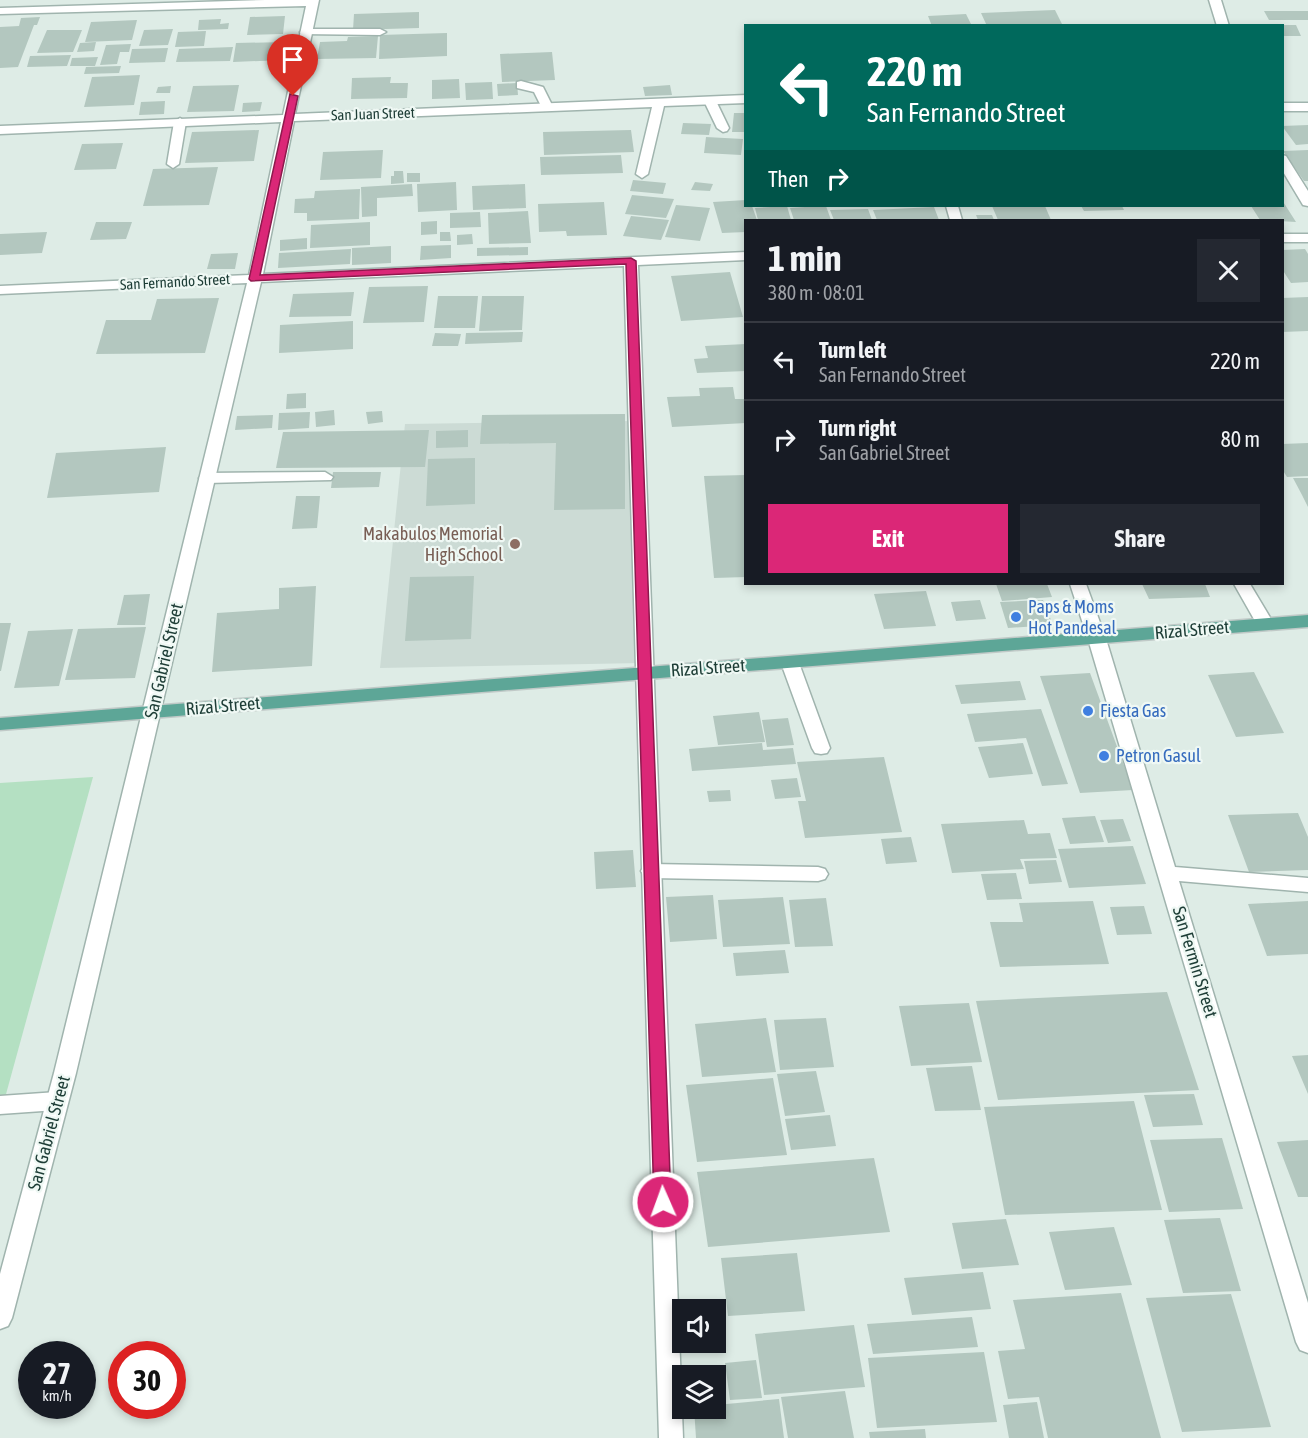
<!DOCTYPE html>
<html lang="en">
<head>
<meta charset="utf-8">
<style>
	body { margin:0; font-family:"Asap Condensed",sans-serif; background:#242831; color:#f1f3f6; height:100vh; display:flex; flex-direction:column; font-size:22px; white-space:nowrap }
	* { box-sizing:border-box; margin:0 }
	p { font-size:20px; color:#9ea1a6 }
	.icon { flex:none; width:33px; height:33px; fill:none; stroke:currentColor; stroke-width:2; stroke-linecap:round; stroke-linejoin:round }
	.map { position:relative; flex:1; overflow:hidden }
	.sheet { position:absolute; left:744px; top:219px; width:540px; height:366px; display:flex; flex-direction:column; background:#171b24; border-radius:0px; box-shadow:0 3px 9px #0003 }
	.sheet>* { flex:none }
	.top-card { position:absolute; left:744px; top:24px; width:540px; height:183px; border-radius:0px; box-shadow:0 3px 9px #0003; background:#00695c; color:#fff; overflow:hidden }
	.tools { position:absolute; left:672px; top:1299px; display:grid; gap:12px }
	.tools a { display:grid; place-items:center; width:54px; height:54px; border-radius:0px; background:#171b24; box-shadow:0 3px 9px #0003; font-size:30px }
	.speed { position:absolute; left:18px; top:1341px; display:flex; gap:12px; font-size:30px; font-weight:700; text-align:center }
	.speed>* { display:grid; place-content:center; width:78px; height:78px; border-radius:50%; background:#171b24; box-shadow:0 3px 9px #0003; line-height:1 }
	.speed small { font-size:15px; font-weight:400 }
	.speed .limit { border:9px solid #d22; background:#fff; color:#111 }
	.pin { position:absolute; display:grid; place-items:center; width:51px; height:51px; color:#fff; margin:-62px -26px; border-radius:50% 50% 50% 0; rotate:-45deg; box-shadow:0 0 6px #0007 }
	.pin .icon { rotate:45deg }
	.me { position:absolute; width:66px; margin:-33px; rotate:358deg; stroke-linejoin:round; filter:drop-shadow(0 0 4px #0008) }
	.turn { display:flex; align-items:center; gap:21px; height:126px; padding:0 24px; font-size:27px }
	.turn .icon { width:78px; height:78px; stroke-width:2.5 }
	.turn b { display:block; font-size:42px; line-height:51px }
	.then { display:flex; align-items:center; height:57px; padding:0 24px; background:#0003; gap:12px; font-size:22px }
	.round { display:grid; place-items:center; flex:none; width:63px; height:63px; border-radius:0px; background:#242831 }
	.overview { display:flex; align-items:center; justify-content:space-between; height:102px; padding:0 24px }
	h1 { font-size:36px; font-weight:700; line-height:45px }
	.button { display:flex; gap:12px; margin-top:auto; padding:12px 24px }
	.button a { flex:1; height:69px; border-radius:0px; background:#db2777; color:#fff; font-size:24px; font-weight:700; line-height:69px; text-align:center }
	.button a+a { background:#242831; color:#f1f3f6 }
	ul { padding:0; list-style:none }
	li { display:flex; align-items:center; gap:18px; height:78px; padding:0 24px; border-top:2px solid #363941 }
	li div { flex:1 }
	li b { display:block; font-size:22px }
	li em { font-style:normal }
	.map>svg:first-child { display:block }
</style>
</head>
<body>
<div class="map">
<svg width="1308" height="1438" viewBox="0 0 1308 1438">
	<rect width="100%" height="100%" fill="#deece6"/>
	<!-- built -->
	<path fill="#ccdbd5" d="M633 421 642 663 380 668 405 424Z"/>
	<!-- green -->
	<path fill="#b4e0c2" d="M93 777 0 1116V783Z"/>
	<!-- building -->
	<path fill="#b3c7bf" d="M1055 10 1063 26H987L981 13Z
		M1264 11H1308V20H1269Z
		M419 12V28L353 30 354 14Z
		M966 14 972 26H932L928 16Z
		M285 16 283 34 247 35 250 17Z
		M40 17 37 25H34L18 67 0 68V27L19 26 21 18Z
		M221 19 220 24 229 23 228 29 198 30 199 20Z
		M137 20 132 40 85 42 91 22Z
		M1282 25H1296L1301 36H1282Z
		M173 29 168 45 139 46 144 30Z
		M47 30H82L73 52 37 53Z
		M206 31 204 46 175 47 178 32Z
		M447 33V56L379 59 380 35Z
		M378 36 376 58 317 59 320 42 347 41 348 37Z
		M96 42 94 51 77 52 80 43Z
		M286 42 283 60 233 62 236 43Z
		M131 44 129 52H120L117 64 100 65 106 45Z
		M233 47 230 61 176 62 179 49Z
		M168 48 165 62 129 63 132 49Z
		M552 52 555 80 502 82 500 54Z
		M71 55 67 66 27 67 30 56Z
		M98 57 95 66H70L72 58Z
		M121 66 119 73 84 74 86 67Z
		M140 75 134 105 84 107 92 77Z
		M391 77 390 83H408L407 98 351 99 352 78Z
		M459 79 460 98 432 99V80Z
		M492 82 493 99 466 100 465 83Z
		M517 83 518 95 498 96 497 84Z
		M239 85 234 111 187 112 193 86Z
		M670 85 672 95 645 96 643 87Z
		M171 86 170 93H156L158 87Z
		M165 101 164 114 139 115 141 102Z
		M262 102 260 111 242 112 243 103Z
		M734 113H746V132H732Z
		M683 123 711 124 709 135 681 134Z
		M1308 125V144L1296 145 1282 126Z
		M259 130 254 161 185 163 192 132Z
		M631 130 634 152 544 155 543 132Z
		M706 137 743 139 741 155 704 153Z
		M123 143 116 169 74 170 82 144Z
		M383 150 381 178 320 180 323 152Z
		M1308 150V181H1304L1283 151Z
		M621 155 623 173 541 175 540 157Z
		M218 167 209 205 143 206 153 169Z
		M394 171H403L404 183 391 184V176H394Z
		M407 173H420V182H407Z
		M633 180 666 183 663 194 630 191Z
		M456 182 457 210 418 212 417 184Z
		M695 182 713 184 710 191 691 190Z
		M412 184 413 196 377 198V216L362 217 361 187Z
		M525 184 526 208 473 210 472 186Z
		M360 189 359 219 307 221V213H294L295 199 314 198 315 191Z
		M632 195 674 199 666 218 625 214Z
		M746 200V206H752L757 220H746V232L722 233 713 202Z
		M1282 200 1296 222 1260 220 1251 206H1282Z
		M604 202 607 235 567 236 566 231 539 232 538 204Z
		M676 205 710 208 700 241 665 237Z
		M787 206 791 220H758L755 208Z
		M804 206H826L831 220H794L790 208 805 207Z
		M992 206H1045L1051 220H998Z
		M1081 206H1122L1124 210 1084 211Z
		M934 207 939 220H877L873 210Z
		M868 209 872 220H834L830 210Z
		M528 211 531 243 489 244 488 213Z
		M480 212 481 227 450 228V213Z
		M976 215H992L994 220H978Z
		M631 216 669 220 661 240 623 236Z
		M437 221V234L421 235V222Z
		M96 222H132L126 239 90 240Z
		M370 222V245L310 248 311 225Z
		M47 232 42 253 0 255V234Z
		M440 232H450L451 241H440Z
		M472 234 473 244 457 245V235Z
		M307 238V249L280 251V240Z
		M451 245V258L420 260 421 246Z
		M391 246V263L352 265V248Z
		M528 247V255L477 256V248Z
		M351 249 350 264 278 268 279 253Z
		M1305 249 1308 254V282L1291 283 1282 269V250Z
		M238 253 235 269H207L211 254Z
		M730 272 743 317 681 321 671 276Z
		M428 286 424 322 363 323 369 287Z
		M354 292 351 316 289 317 293 294Z
		M438 296H478L475 328H434Z
		M482 296H524L522 330 479 331Z
		M1308 297V331L1282 332V298Z
		M219 298 205 353 96 354 106 320H151L157 299Z
		M353 321V349L279 353 280 325Z
		M523 332 522 342 465 344 466 333Z
		M435 333 461 334 458 346H432Z
		M746 344V371L697 373 694 359 708 358 705 346Z
		M733 387 735 399H746V423L672 427 667 397 700 396 699 388Z
		M306 393V408L286 409 287 394Z
		M334 410 335 425 316 427 315 412Z
		M382 411 383 422 368 424 366 412Z
		M310 412 309 428 278 430 279 413Z
		M625 414V509L554 510 556 443 480 444 482 415Z
		M273 415 272 428 235 430 237 416Z
		M429 430 425 467 276 468 283 432Z
		M468 430V447L436 448V431Z
		M1308 443V476L1287 477 1282 469V444Z
		M166 447 159 492 47 498 56 453Z
		M475 458V504L426 506 428 459Z
		M333 472H381L379 487 331 488Z
		M746 475V577L714 578 704 476Z
		M1293 478H1308V507L1302 495Z
		M296 496H320L317 528 292 529Z
		M474 576 471 639 405 641 410 577Z
		M996 584H1047L1052 597 1002 601Z
		M1142 584H1205L1210 597 1149 599Z
		M316 586 312 666 212 672 217 613 279 609V588Z
		M926 591 936 626 884 629 874 594Z
		M150 594 145 625H117L124 595Z
		M980 600 986 619 956 621 951 602Z
		M1043 600 1053 625 1008 628 1000 602Z
		M0 623H11L1 671H0Z
		M146 627 135 678 65 680 78 629Z
		M73 629 59 686 14 688 28 631Z
		M1254 672 1284 733 1236 737 1208 675Z
		M1090 673 1133 790 1080 793 1040 676Z
		M1020 681 1026 700 961 704 955 685Z
		M1041 709 1068 784 1042 786 1026 738 975 742 967 714Z
		M759 712 765 742 718 745 713 716Z
		M788 718 794 745 767 747 762 720Z
		M762 743 763 750 793 748 796 764 692 771 689 749Z
		M1023 743 1033 774 989 778 978 747Z
		M884 757 902 832 805 838 798 801H806L797 762Z
		M797 778 801 797 775 799 771 780Z
		M730 790 731 801 709 802 707 791Z
		M1298 813 1308 837V870L1249 872 1228 815Z
		M1095 816 1104 842 1070 844 1062 818Z
		M1123 819 1131 841 1108 843 1100 820Z
		M1024 820 1028 834 1050 833 1057 858 1020 859 1024 869 952 873 941 824Z
		M911 837 917 862 886 864 881 839Z
		M1133 846 1146 884 1069 888 1058 849Z
		M633 850 636 887 596 889 594 852Z
		M1056 860 1062 882 1029 884 1024 861Z
		M1016 873 1022 899 987 900 981 874Z
		M713 895 717 939 670 942 666 897Z
		M783 897 790 944 723 947 718 900Z
		M826 898 833 946 795 947 789 900Z
		M1093 901 1109 964 1000 967 990 922H1023L1019 903Z
		M1308 901V954L1267 956 1248 904Z
		M1144 906 1152 934 1117 935 1110 907Z
		M785 950 789 973 736 976 733 953Z
		M1167 992 1199 1090 998 1100 976 1001Z
		M969 1003 982 1062 911 1066 899 1006Z
		M766 1018 776 1072 702 1077 695 1024Z
		M826 1018 834 1067 780 1070 774 1020Z
		M1308 1055V1094L1292 1056Z
		M972 1066 981 1110 935 1111 926 1068Z
		M816 1071 825 1112 785 1116 777 1074Z
		M773 1078 787 1155 697 1162 686 1085Z
		M1194 1094 1203 1125 1153 1127 1144 1095Z
		M1134 1101 1162 1210 1005 1215 984 1107Z
		M830 1115 836 1146 791 1150 785 1119Z
		M1222 1138 1243 1209 1169 1212 1150 1140Z
		M1308 1140V1197H1298L1277 1142Z
		M874 1158 890 1232 708 1247 697 1172Z
		M1220 1218 1241 1291 1183 1293 1164 1220Z
		M1006 1219 1019 1265 962 1269 952 1223Z
		M1114 1227 1132 1285 1065 1290 1049 1232Z
		M797 1253 805 1311 728 1316 721 1258Z
		M983 1272 991 1309 912 1315 904 1278Z
		M1121 1293 1161 1438H1048L1039 1397 1008 1399 998 1351 1025 1349 1013 1300Z
		M1231 1294 1271 1427 1182 1432 1146 1298Z
		M972 1317 978 1347 873 1354 867 1324Z
		M854 1325 865 1387 764 1395 755 1334Z
		M984 1352 997 1422 877 1428 868 1358Z
		M756 1360 762 1398 730 1400 725 1363Z
		M845 1391 854 1438H788L781 1397Z
		M779 1399 784 1438H696L694 1408H716V1405Z
		M1037 1402 1044 1438H1009L1003 1405Z
		M925 1429 926 1438H870L869 1432Z"/>
	<g fill="none" stroke-linecap="round" stroke-linejoin="round">
		<!-- service casing -->
		<g stroke="#a0b4ae" stroke-width="3">
			<path id="service" d="M306 29H380L386 32 380 35 302 34 300 32Z
				M521 81 543 87 553 107 551 110H543L534 92 517 88V82Z
				M710 97 716 101 729 128 727 131 723 132 717 128 704 101Z
				M180 118 186 122 179 164 173 168 167 164 174 122Z
				M325 472 333 477 331 480 207 483 199 478 207 473Z
				M790 657 796 659 799 663 830 748 827 753 821 754 815 753 812 748 781 663 784 659Z
				M651 864 818 867 825 869 828 874 825 879 818 881 651 878 644 876 641 871 644 866Z
				M57 1092 65 1095 68 1101 65 1107 57 1110 0 1114V1096Z"/>
		</g>
		<!-- minor casing -->
		<g stroke="#a0b4ae" stroke-width="3">
			<path id="minor" d="M266 0H319L295 114 746 95V103L664 106 648 174 642 178 636 174 652 107 294 121 263 274 746 252V260L638 265 683 1438H659L624 266 261 282 76 1073 12 1318 8 1326 0 1329V1274L54 1073 247 283 0 294V286L249 275 281 122 0 134V126L283 115 306 6 0 14V8Z
				M1209 0H1221L1229 26H1217Z
				M1282 103H1308V111H1282Z
				M1282 155 1286 156 1308 191V206L1303 205 1282 170Z
				M946 206H958L962 220H950Z
				M1282 234H1308V242H1282Z
				M1070 584H1086L1106 639 1175 867 1308 878V892L1179 881 1308 1303V1353L1300 1350 1296 1342 1088 639Z
				M1234 584H1250L1274 624 1271 628H1259Z"/>
		</g>
		<!-- primary casing -->
		<g stroke="#c0c9c7" stroke-width="3">
			<path id="primary" d="M1308 615V627L0 730V718Z"/>
		</g>
		<!-- service -->
		<use href="#service" fill="#fff" fill-rule="evenodd"/>
		<!-- minor -->
		<use href="#minor" fill="#fff" fill-rule="evenodd"/>
		<!-- primary -->
		<use href="#primary" fill="#5da697" fill-rule="evenodd"/>
	</g>
	<!-- route -->
	<path fill="#db2777" stroke="#8e194d" stroke-width="1.5" d="M290 94 298 96 260 275 631 258 636 261 671 1202 669 1207 663 1209 657 1207 654 1202 626 264 251 281 249 279Z"/>
	<!-- markers -->
	<circle fill="#8d6e63" stroke="#eff8f4" stroke-width="2" cx="515" cy="544" r="6"/>
	<g fill="#3f7fe0" stroke="#eff8f4" stroke-width="2">
		<circle cx="1016" cy="617" r="6"/>
		<circle cx="1088" cy="711" r="6"/>
		<circle cx="1104" cy="756" r="6"/>
	</g>
	<g text-anchor="middle" stroke-width="4.5" stroke-linejoin="round" paint-order="stroke">
		<!-- far-street labels -->
		<g font-size="15" fill="#1d3d36" stroke="#eff8f4">
			<text transform="translate(373 114) rotate(-2)" y="5">San Juan Street</text>
			<text transform="translate(175 282) rotate(-3)" y="5">San Fernando Street</text>
		</g>
		<!-- education labels -->
		<g font-size="18" fill="#785e54" stroke="#eff8f4" text-anchor="end">
			<text x="503" y="540">Makabulos Memorial<tspan x="503" dy="21">High School</tspan></text>
		</g>
		<!-- shop labels -->
		<g font-size="18" fill="#366cbe" stroke="#eff8f4" text-anchor="start">
			<text x="1028" y="613">Paps &amp; Moms<tspan x="1028" dy="21">Hot Pandesal</tspan></text>
			<text x="1100" y="717">Fiesta Gas</text>
			<text x="1116" y="762">Petron Gasul</text>
		</g>
		<!-- street labels -->
		<g font-size="18" fill="#1d3d36" stroke="#eff8f4">
			<text transform="translate(1192 630) rotate(-5)" y="6">Rizal Street</text>
			<text transform="translate(164 661) rotate(-77)" y="6">San Gabriel Street</text>
			<text transform="translate(708 668) rotate(-4)" y="6">Rizal Street</text>
			<text transform="translate(223 706) rotate(-5)" y="6">Rizal Street</text>
			<text transform="translate(1195 962) rotate(73)" y="6">San Fermin Street</text>
			<text transform="translate(49 1133) rotate(-75)" y="6">San Gabriel Street</text>
		</g>
	</g>
</svg>
<div class="tools">
<a><svg class="icon" aria-label="sound" viewBox="0 0 24 24"><path d="M4 9h4l5-4v14l-5-4H4zM17 9q2 3 0 6"/></svg></a>
<a><svg class="icon" aria-label="layers" viewBox="0 0 24 24"><path d="M12 4l9 5-9 5-9-5zM3 14l9 5 9-5"/></svg></a>
</div>
<div class="speed"><div>27<small>km/h</small></div><div class="limit">30</div></div>
<div class="pin" style="left:293px;top:96px;background:#d93025"><svg class="icon" aria-label="arrive" viewBox="0 0 24 24"><path d="M6 21V4h12l-3 4 3 4H6"/></svg></div>
<svg class="me" style="left:663px;top:1202px" viewBox="-20 -20 40 40"><circle r="17" fill="#db2777" stroke="#fff" stroke-width="3"/><path d="M0-11L8 9 0 5-8 9z" fill="#fff"/></svg>
<div class="top-card">
<div class="turn"><svg class="icon" aria-label="left" viewBox="0 0 24 24"><path d="M17 20v-9H6M10 6l-5 5 5 5"/></svg><div><b>220 m</b>San Fernando Street</div></div>
<div class="then">Then<svg class="icon" aria-label="right" viewBox="0 0 24 24"><path d="M7 20v-9h11M14 6l5 5-5 5"/></svg></div>
</div>
<section class="sheet">
<div class="overview"><div><h1>1 min</h1><p>380 m · 08:01</p></div><a class="round"><svg class="icon" aria-label="close" viewBox="0 0 24 24"><path d="M6 6l12 12M18 6L6 18"/></svg></a></div>
<ul>
<li><svg class="icon" aria-label="left" viewBox="0 0 24 24"><path d="M17 20v-9H6M10 6l-5 5 5 5"/></svg><div><b>Turn left</b><p>San Fernando Street</p></div><em>220 m</em></li>
<li><svg class="icon" aria-label="right" viewBox="0 0 24 24"><path d="M7 20v-9h11M14 6l5 5-5 5"/></svg><div><b>Turn right</b><p>San Gabriel Street</p></div><em>80 m</em></li>
</ul>
<div class="button"><a>Exit</a><a>Share</a></div>
</section>
</div>
</body>
</html>
